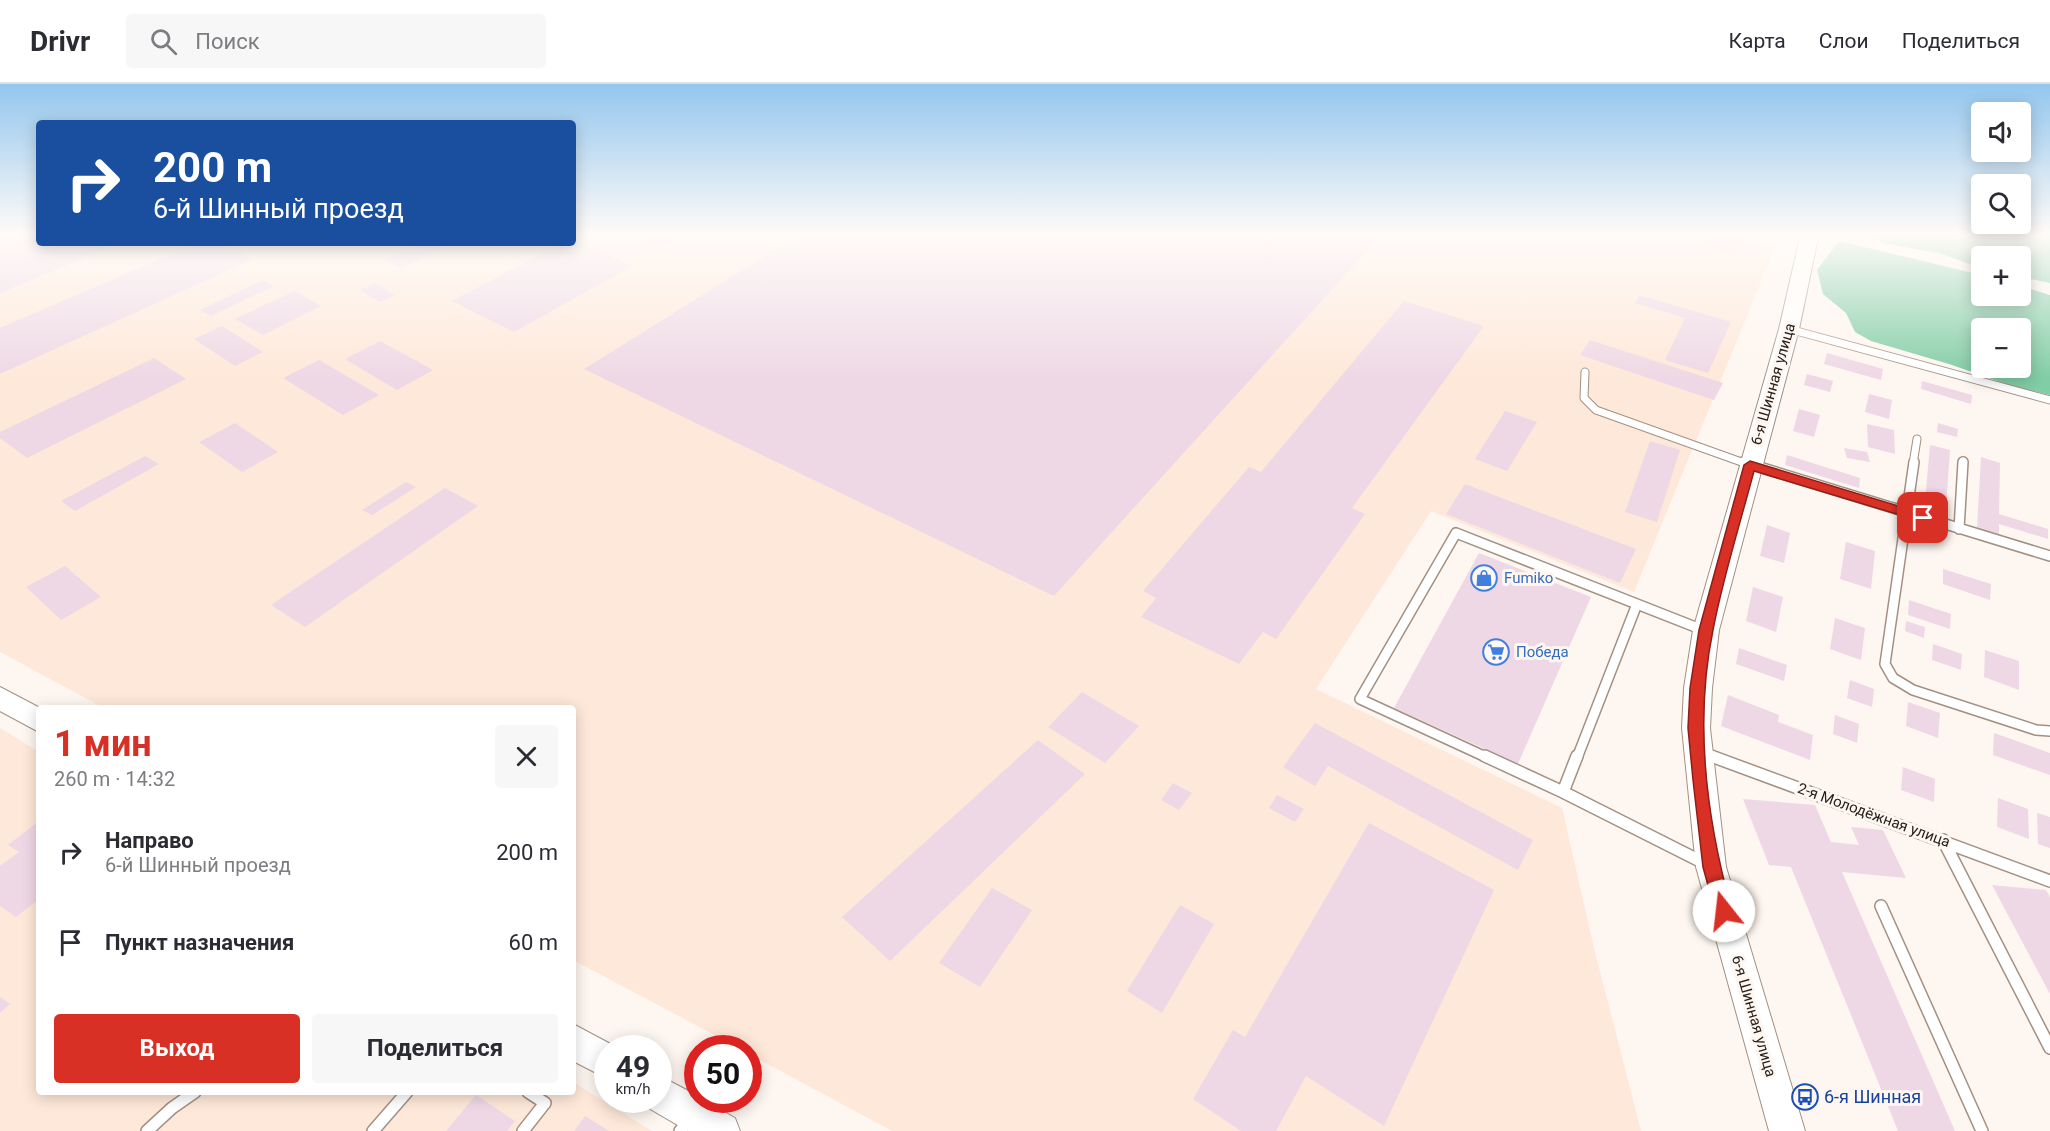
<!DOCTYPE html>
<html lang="ru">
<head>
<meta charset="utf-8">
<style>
	body { margin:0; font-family:Roboto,sans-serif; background:#f7f7f7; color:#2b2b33; height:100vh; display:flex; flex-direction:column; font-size:22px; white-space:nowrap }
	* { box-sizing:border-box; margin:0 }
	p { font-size:20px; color:#7c7c81 }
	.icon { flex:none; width:33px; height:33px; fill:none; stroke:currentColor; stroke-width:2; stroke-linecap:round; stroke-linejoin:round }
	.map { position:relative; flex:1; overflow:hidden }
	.side { position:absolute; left:36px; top:621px; width:540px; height:390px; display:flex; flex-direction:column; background:#fff; border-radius:6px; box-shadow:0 3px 15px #0003 }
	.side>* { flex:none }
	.guide { position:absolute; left:36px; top:36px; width:540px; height:126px; border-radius:6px; box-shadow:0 3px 15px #0003; background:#1a4fa0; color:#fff; overflow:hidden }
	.tools { position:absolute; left:1971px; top:18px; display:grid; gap:12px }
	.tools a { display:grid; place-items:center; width:60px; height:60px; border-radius:6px; background:#fff; box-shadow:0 3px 15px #0003; font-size:30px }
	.speed { position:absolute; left:594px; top:951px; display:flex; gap:12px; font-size:30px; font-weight:700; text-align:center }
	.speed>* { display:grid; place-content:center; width:78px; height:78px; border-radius:50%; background:#fff; box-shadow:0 3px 15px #0003; line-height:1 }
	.speed small { font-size:15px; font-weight:400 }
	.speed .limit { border:9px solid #d22; background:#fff; color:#111 }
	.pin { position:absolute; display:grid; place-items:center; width:51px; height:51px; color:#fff; margin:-26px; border-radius:12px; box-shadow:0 3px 9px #0006 }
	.me { position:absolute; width:66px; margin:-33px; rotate:344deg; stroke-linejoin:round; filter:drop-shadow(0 0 4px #0008) }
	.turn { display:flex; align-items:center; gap:21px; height:126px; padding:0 18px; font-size:27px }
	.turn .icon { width:78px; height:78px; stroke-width:2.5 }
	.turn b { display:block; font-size:42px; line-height:51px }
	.round { display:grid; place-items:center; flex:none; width:63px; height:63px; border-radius:6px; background:#f7f7f7 }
	.overview { display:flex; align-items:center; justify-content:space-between; height:102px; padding:0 18px }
	h1 { font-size:36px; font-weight:700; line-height:45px; color:#d93025 }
	.button { display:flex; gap:12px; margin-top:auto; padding:12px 18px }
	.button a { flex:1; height:69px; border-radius:6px; background:#d93025; color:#fff; font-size:24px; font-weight:700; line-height:69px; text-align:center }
	.button a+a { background:#f7f7f7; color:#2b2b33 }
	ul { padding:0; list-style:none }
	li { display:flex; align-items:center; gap:18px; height:90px; padding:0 18px }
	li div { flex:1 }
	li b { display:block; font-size:22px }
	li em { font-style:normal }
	header { display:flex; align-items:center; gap:36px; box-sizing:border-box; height:84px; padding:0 30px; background:#fff; border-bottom:2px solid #e1e1e2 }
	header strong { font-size:28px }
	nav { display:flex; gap:33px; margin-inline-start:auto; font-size:21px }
	.search { width:420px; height:54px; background:#f7f7f7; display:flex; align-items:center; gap:15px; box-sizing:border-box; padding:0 21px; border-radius:6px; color:#7c7c81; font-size:22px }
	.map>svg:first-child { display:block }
</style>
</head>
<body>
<header>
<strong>Drivr</strong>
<div class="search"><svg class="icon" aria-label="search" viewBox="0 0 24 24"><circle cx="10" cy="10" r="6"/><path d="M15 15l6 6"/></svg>Поиск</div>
<nav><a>Карта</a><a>Слои</a><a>Поделиться</a></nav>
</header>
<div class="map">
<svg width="2050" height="1047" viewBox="0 0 2050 1047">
	<rect width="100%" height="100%" fill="#fef6f0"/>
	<!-- built -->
	<path fill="#fee8d9" d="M0 149H39V159H573V149H1781L1634 508 1431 427 1316 605 1562 724 1594 864 1641 1047H892L749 970 748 964H739L573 876V624H104L0 568Z
		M0 644 39 668V1008H573V998L652 1047H0Z"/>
	<!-- forest -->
	<path fill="#81cda5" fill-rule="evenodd" d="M1854 149H2050V199L2021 193 2020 172H1982L1981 184 1939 169 1887 160Z
		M1839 157 1981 191 1982 212H2020L2021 202 2050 211V311L2012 302 1949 280 1871 257 1855 248 1846 229 1823 210 1817 186ZM1982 244H2020V284H1982Z"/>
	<!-- building -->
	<path fill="#eed8e5" d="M0 149H39V159H120L0 209Z
		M652 149H683L659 162 642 154Z
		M802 149H1383L1054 512 584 285Z
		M1712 149H1748L1735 171 1704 163Z
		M573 156 632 182 514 248 452 217 562 159H573Z
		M197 159H222L253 175 0 290V244Z
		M419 159H453L402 184 385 176Z
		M263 196 274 202 211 232 200 226Z
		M375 199 395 211 380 218 360 206Z
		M294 207 321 222 263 251 235 235Z
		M1639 211 1731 238 1708 289 1665 276 1685 234 1635 219Z
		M1404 217 1484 242 1352 424 1365 430 1276 555 1263 548 1239 580 1141 533 1156 514 1143 507 1249 383 1261 388Z
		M222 242 263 268 235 282 194 255Z
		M1590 256 1723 299 1714 316 1580 271Z
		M380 257 433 286 397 306 345 275Z
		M1827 269 1883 285 1881 296 1824 280Z
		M154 274 186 295 27 374 0 354V348Z
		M319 276 379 311 343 331 283 294Z
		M1807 290 1833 297 1830 308 1804 301Z
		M1922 297 1972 311 1971 320 1921 305Z
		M1869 310 1892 316 1889 335 1865 328Z
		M1799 325 1820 331 1814 353 1793 347Z
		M1505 327 1537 338 1507 387 1475 375Z
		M235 339 278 368 242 388 199 358Z
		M1938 339 1958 345 1957 353 1937 348Z
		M1867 340 1894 346 1895 370 1868 363Z
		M1650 357 1680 366 1657 438 1625 428Z
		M1930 361 1950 366 1945 436 1924 429Z
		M1844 364 1867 368 1870 378 1847 374Z
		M1787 371 1860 394 1859 404 1785 381Z
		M145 372 159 380 75 427 61 417Z
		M1981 373 2000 379 1999 430 2048 445V455L1999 440V452L1977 445Z
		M406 398 416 403 372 431 362 426Z
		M1465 400 1636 465 1620 499 1446 430Z
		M445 404 478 422 305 543 271 521Z
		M1767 441 1790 449 1784 479 1760 472Z
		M1846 458 1875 467 1871 505 1840 495Z
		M1479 469 1591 513 1518 680 1394 624Z
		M65 482 101 513 61 536 26 503Z
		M1943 485 1991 500 1990 516 1943 500Z
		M1753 503 1783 513 1776 548 1746 537Z
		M1909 516 1951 530 1950 545 1908 531Z
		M1835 534 1865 544 1861 576 1830 565Z
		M1906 537 1925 543 1924 554 1905 547Z
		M1933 560 1962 570 1961 586 1932 576Z
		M1739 564 1787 581 1784 597 1736 580Z
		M1985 566 2019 577V606L1984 593Z
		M1850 596 1874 605 1872 623 1847 614Z
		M1082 608 1139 642 1105 679 1048 643Z
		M1728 611 1779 631 1778 638 1813 651 1810 676 1721 642Z
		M1908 618 1940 629 1938 654 1906 642Z
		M1835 631 1859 640 1857 659 1833 650Z
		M1315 639 1533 756 1518 786 1328 682 1315 702 1283 683Z
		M1994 649 2050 669V691L1993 671Z
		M1038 656 1085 690 890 877 842 833Z
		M1903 683 1935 695 1934 718 1901 706Z
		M1173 699 1192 709 1179 726 1161 716Z
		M1277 711 1304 725 1295 738 1269 724Z
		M1998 714 2028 725 2029 755 1997 743Z
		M1743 715 1815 721 1831 758 1859 761 1851 743 1883 746 1906 794 1842 788 1955 1047H1898L1791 783 1769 781Z
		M2037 729 2050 733V764L2038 760Z
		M39 737V815L16 833 0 822V782L19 768 8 761Z
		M1369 739 1494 806 1384 1042 1306 992 1276 1047H1241L1193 1015 1233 946 1245 953Z
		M1992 801 2046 806 2050 813V910Z
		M992 804 1032 826 980 903 939 879Z
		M1180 821 1214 840 1162 929 1127 907Z
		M0 913 10 920 0 929Z
		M476 1011 515 1037 507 1047H446Z
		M585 1032 609 1047H574Z"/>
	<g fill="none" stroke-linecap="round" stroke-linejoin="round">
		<!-- service-far2 casing -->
		<g stroke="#a39083" stroke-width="9">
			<path id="service-far2" d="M1789 245 2050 316
				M1585 288 1584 314 1596 326 1747 380
				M1913 380 1917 355
				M1963 380V377"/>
		</g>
		<!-- service-far1 casing -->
		<g stroke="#a39083" stroke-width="12">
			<path id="service-far1" d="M1743 378 2050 472
				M1914 378 1885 580 1893 594 1913 606 2036 646 2050 647
				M1959 445 1963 378
				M1703 669 1715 674
				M1488 674 1360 615 1456 449 1703 546
				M1577 674 1637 520"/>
		</g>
		<!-- service casing -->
		<g stroke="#a39083" stroke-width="14">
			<path id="service" d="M1485 672 1563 708 1704 779
				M1711 672 2050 797
				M1563 708 1577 672
				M1943 756 2050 964
				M1881 822 1982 1047
				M147 1047 172 1024 195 1008
				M373 1047 407 1008
				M523 1047 545 1019 528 1008
				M680 1047 690 1034"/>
		</g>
		<!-- secondary casing -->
		<g stroke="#a39083" stroke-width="2">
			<path id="secondary" d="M1801 149H1819L1799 245 1719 546 1712 604 1710 644 1726 783 1805 1047H1769L1696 783 1682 644 1684 604 1693 546 1779 245Z
				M0 603 40 624 39 648 0 627Z
				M573 940 618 964H608V995L573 977Z
				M658 991 698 1012V1016H703L735 1034 740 1047H688L645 1022 643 1016H658Z"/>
		</g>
		<!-- service-far2 -->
		<use href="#service-far2" stroke="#fff" stroke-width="7"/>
		<!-- service-far1 -->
		<use href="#service-far1" stroke="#fff" stroke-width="9"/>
		<!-- service -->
		<use href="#service" stroke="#fff" stroke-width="11"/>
		<!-- secondary -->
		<use href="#secondary" fill="#fff" fill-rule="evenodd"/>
	</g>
	<!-- sky -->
	<linearGradient id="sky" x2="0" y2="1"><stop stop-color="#93c6ee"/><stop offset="0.51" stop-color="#fffbf8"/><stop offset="1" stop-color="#fffbf8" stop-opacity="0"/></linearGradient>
	<rect width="2050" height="295" fill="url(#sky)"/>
	<!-- route -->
	<path fill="#d93025" stroke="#8d1f18" stroke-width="1.5" d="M1750 377 1928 431 1929 434 1923 438 1754 387C1740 440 1723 493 1713 546 1694 638 1707 738 1732 827L1730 832 1724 834 1718 832 1715 827 1703 783 1693 696 1688 644 1690 604 1699 546 1744 381Z"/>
	<!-- icons -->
	<defs>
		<g id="shop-ring" transform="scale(1.35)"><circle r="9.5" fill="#fef6f0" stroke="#3f7fe0" stroke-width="1.5"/><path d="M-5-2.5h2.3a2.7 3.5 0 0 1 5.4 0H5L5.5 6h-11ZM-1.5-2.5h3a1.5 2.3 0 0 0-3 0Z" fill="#3f7fe0"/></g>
		<g id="supermarket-ring" transform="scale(1.35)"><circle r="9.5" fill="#fef6f0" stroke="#3f7fe0" stroke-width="1.5"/><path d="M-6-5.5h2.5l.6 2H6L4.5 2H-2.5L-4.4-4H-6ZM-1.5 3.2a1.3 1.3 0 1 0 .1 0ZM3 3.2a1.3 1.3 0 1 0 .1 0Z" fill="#3f7fe0"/></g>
		<g id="bus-ring" transform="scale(1.35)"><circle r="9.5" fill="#fef6f0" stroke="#1a4fb4" stroke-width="1.5"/><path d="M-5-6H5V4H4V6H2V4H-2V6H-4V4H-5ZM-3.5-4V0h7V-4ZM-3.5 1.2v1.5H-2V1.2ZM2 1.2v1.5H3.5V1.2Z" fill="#1a4fb4"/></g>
	</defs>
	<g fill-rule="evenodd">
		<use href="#shop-ring" x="1484" y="494"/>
		<use href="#supermarket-ring" x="1496" y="568"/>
		<use href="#bus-ring" x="1805" y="1013"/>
	</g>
	<g text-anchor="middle" stroke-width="6" stroke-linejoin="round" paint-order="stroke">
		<!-- street labels -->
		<g font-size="15" fill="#251e19" stroke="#fef6f0">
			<text transform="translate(1773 300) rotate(-74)" y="5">6-я Шинная улица</text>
			<text transform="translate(1874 731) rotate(20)" y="5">2-я Молодёжная улица</text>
			<text transform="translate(1754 932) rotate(74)" y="5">6-я Шинная улица</text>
		</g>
		<!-- shop labels -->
		<g font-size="15" fill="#366cbe" stroke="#fef6f0" text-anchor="start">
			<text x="1504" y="499">Fumiko</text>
			<text x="1516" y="573">Победа</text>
		</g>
		<!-- near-transit labels -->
		<g font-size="18" fill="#164399" stroke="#fef6f0" text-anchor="start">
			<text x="1824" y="1019">6-я Шинная</text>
		</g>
	</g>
</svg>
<div class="tools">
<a><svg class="icon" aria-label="sound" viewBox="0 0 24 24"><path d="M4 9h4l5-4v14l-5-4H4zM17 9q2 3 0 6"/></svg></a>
<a><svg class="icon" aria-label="search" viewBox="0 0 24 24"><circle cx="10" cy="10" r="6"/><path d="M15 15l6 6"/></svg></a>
<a>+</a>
<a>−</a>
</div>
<div class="speed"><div>49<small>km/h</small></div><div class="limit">50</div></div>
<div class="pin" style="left:1923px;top:434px;background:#d93025"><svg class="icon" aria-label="arrive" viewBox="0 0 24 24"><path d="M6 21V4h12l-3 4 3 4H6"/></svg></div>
<svg class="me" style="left:1724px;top:827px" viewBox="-20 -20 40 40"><circle r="19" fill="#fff"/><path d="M0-13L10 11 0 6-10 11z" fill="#d93025"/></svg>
<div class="guide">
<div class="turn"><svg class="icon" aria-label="right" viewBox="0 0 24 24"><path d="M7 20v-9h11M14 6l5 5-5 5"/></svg><div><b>200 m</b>6-й Шинный проезд</div></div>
</div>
<section class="side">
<div class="overview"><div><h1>1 мин</h1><p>260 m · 14:32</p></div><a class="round"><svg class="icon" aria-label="close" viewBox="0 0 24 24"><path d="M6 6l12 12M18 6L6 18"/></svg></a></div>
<ul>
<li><svg class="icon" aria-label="right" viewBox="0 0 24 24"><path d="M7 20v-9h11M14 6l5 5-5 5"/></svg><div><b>Направо</b><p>6-й Шинный проезд</p></div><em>200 m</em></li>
<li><svg class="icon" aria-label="arrive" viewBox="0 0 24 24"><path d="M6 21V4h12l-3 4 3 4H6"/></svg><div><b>Пункт назначения</b></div><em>60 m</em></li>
</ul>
<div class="button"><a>Выход</a><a>Поделиться</a></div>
</section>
</div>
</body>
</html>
